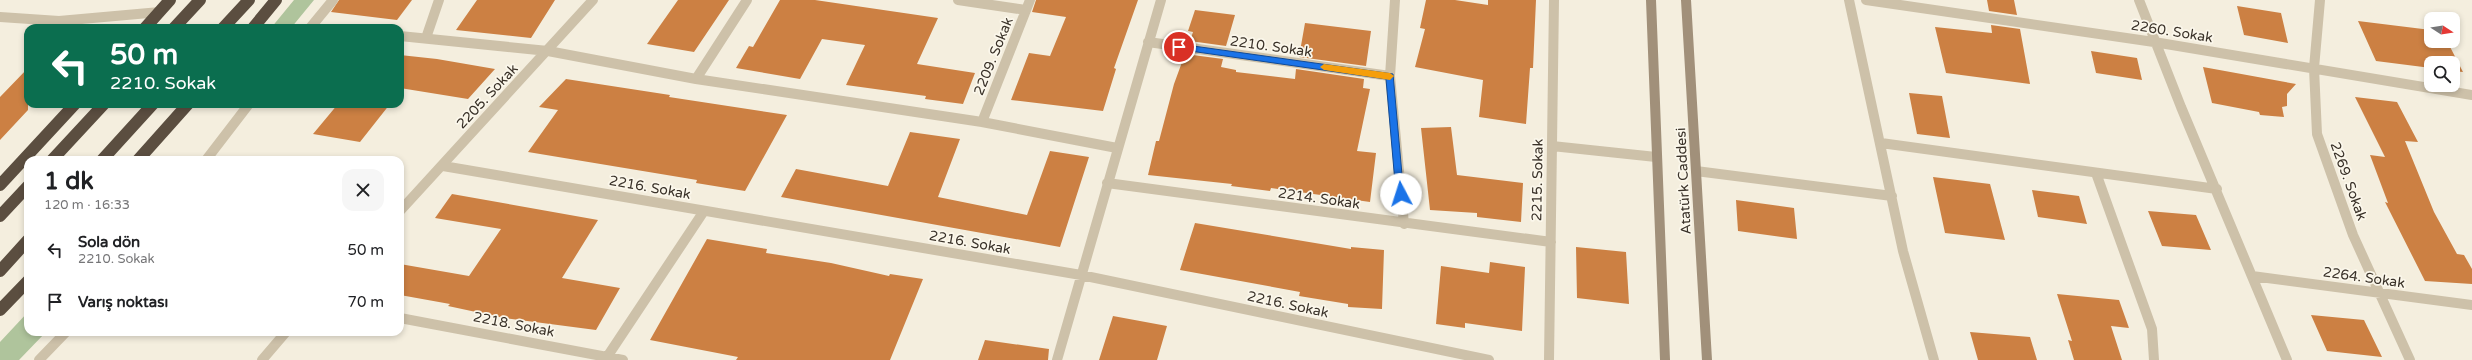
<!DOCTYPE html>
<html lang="tr">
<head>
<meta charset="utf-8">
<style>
	body { margin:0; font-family:"Varela Round",sans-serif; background:#f6f6f6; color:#202124; height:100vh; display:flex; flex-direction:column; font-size:15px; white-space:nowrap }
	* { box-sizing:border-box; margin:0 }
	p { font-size:13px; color:#757577 }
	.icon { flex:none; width:22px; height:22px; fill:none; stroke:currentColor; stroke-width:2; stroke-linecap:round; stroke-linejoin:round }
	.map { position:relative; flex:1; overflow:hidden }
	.side { position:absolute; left:24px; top:156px; width:380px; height:180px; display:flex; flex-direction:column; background:#fff; border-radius:12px; box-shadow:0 2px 6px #0003 }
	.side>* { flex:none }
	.guide { position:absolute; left:24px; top:24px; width:380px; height:84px; border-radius:12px; box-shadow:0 2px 6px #0003; background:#0b6e4f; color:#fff; overflow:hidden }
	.needle { width:26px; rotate:102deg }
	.buttons { position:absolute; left:2424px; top:12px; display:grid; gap:8px }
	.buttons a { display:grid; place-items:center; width:36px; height:36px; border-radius:8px; background:#fff; box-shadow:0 2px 6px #0003; font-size:20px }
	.pin { position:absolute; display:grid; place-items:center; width:34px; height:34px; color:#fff; margin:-17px; border:2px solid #fff; border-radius:50%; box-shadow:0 1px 4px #0007 }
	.me { position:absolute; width:44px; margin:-22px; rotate:355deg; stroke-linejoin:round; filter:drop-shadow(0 0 3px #0008) }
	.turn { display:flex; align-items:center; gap:14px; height:84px; padding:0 20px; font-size:18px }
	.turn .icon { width:52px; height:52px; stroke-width:2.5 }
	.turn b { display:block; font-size:28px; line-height:34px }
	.round { display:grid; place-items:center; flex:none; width:42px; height:42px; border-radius:12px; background:#f6f6f6 }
	.headline { display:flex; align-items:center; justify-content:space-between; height:68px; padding:0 20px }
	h1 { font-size:24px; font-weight:700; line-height:30px }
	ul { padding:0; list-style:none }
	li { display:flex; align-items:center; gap:12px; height:52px; padding:0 20px }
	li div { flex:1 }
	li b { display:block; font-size:15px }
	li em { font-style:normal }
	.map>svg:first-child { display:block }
</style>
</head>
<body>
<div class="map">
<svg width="2472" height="360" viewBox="0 0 2472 360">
	<rect width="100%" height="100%" fill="#f4eede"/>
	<!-- green -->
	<path fill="#afc49c" d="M294 0H314L291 28H271Z
		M28 312V332H46L19 360H0V342Z"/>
	<!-- building -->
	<path fill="#cc8043" d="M339 0H412L397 20 331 12Z
		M477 0H555L531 38 456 30Z
		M678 0H729L694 52 647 44Z
		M780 0H815L938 18 917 64 975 73 963 104 925 99 926 96 846 85 865 45 822 39 800 79 736 68 749 46 753 47Z
		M1036 0H1138L1114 68 1116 69 1103 111 1011 100 1029 53 1050 56 1066 17 1032 12Z
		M1426 0H1455L1488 5V0H1536L1533 68H1530L1526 124 1479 117 1483 80 1415 67 1425 29 1420 28Z
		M1987 0H2014L2017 15 1989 11Z
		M2237 6 2281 13 2288 43 2244 35Z
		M1195 10 1235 15 1226 46 1190 41 1193 32 1188 31Z
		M2358 21 2431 30V41H2447L2463 72 2453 71V63H2431V68L2376 61Z
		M1305 23 1371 31 1366 66 1299 57Z
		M1991 25 2020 29 2030 84 1946 73 1935 27 1992 33Z
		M2091 51 2137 58 2142 80 2096 73Z
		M1185 54 1223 59 1221 67 1236 70V72L1295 79 1296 69 1364 79 1363 88 1370 89 1357 151 1376 153 1370 202 1271 188 1270 191 1231 186 1232 184 1148 175 1156 141H1159L1174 84Z
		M400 55 437 59 495 69 468 99 400 88Z
		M2203 67 2296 84 2287 94V106L2282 107 2284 117 2260 115 2259 112 2212 103Z
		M28 68V110L0 140V97Z
		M566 79 670 95 669 97 787 115 745 191 696 183 697 180 528 152 558 110 539 107Z
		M1909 93 1942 96 1950 138 1917 134Z
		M2355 97 2397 102 2418 142 2405 141 2434 212 2457 254 2464 255 2472 269V284L2425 281 2385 202 2388 203 2370 155 2385 157Z
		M338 104H390L360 142 313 134Z
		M1451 127 1457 175 1523 183 1521 222 1477 217V213L1430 210 1421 128Z
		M910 132 960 139 938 197 1027 215 1050 151 1089 157 1060 247 781 197 796 169 888 186Z
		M1933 177 1990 184 2005 240 1945 233Z
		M2032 190 2079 196 2087 224 2038 217Z
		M452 194 598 220 562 278 620 288 596 330 504 318 448 306 450 304 400 295V264L469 276 501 229 435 218Z
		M1736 200 1794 208 1797 239 1738 231Z
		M2148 211 2196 215 2211 250 2162 246Z
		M1195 223 1351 249V247L1384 250 1382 309 1348 307V304L1299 296 1300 292 1180 270Z
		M707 239 767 249 766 253 831 263 889 276 890 274 923 279 890 360H736L738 357 650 340Z
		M1576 247 1626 252 1629 304 1577 298Z
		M1490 262 1525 267 1522 331 1465 323V328L1436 324 1441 266 1489 273Z
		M2057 294 2119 300 2129 328 2111 326 2122 360H2074L2068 340 2072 341Z
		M2311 315 2364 320 2382 357 2327 351Z
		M1113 316 1167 326 1157 360H1099Z
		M1970 332 2030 337 2037 360H1978Z
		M985 340 1049 349 1048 360H978Z"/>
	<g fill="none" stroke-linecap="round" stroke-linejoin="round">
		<!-- street -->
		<path stroke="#cdc1a9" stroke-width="10" d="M958 0 1026 10
			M1395 0 1390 76 1404 224
			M1849 0 1903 251 1934 360
			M1866 0 2154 42 2472 95
			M2139 0 2181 107 2287 360
			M2320 0 2314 68 2317 134 2353 235 2410 360
			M0 17 59 21 160 12
			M310 28 333 0
			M400 36 548 51 696 79 982 122 1117 148
			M426 38 439 0
			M1148 42 1390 76
			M696 79 747 0
			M982 122 1030 0
			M1881 143 2217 189
			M1552 146 1656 157
			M206 160 249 104
			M443 166 1081 275 1489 360
			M1696 171 1892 196
			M2096 173 2152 329 2154 360
			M1107 183 1551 242
			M400 211 593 0
			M2252 276 2472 305
			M400 318 623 360
			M607 357 704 211
			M39 360 66 332
			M262 360 286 332
			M1057 360 1161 0
			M1549 360 1554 0"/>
		<!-- secondary -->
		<path stroke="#a1907a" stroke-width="10" d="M1651 0 1665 360
			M1686 0 1707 360"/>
		<!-- highway -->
		<path stroke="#5b4e40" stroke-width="12" d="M145 28 170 0
			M174 28 200 0
			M223 28 249 0
			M253 28 276 0
			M52 160 104 104
			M102 160 153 104
			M138 160 188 104
			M0 185 75 104
			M0 216 28 186
			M0 271 28 240
			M0 310 28 281"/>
	</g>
	<!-- route -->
	<path fill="#1a73e8" stroke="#114b97" d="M1179 44 1393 74 1404 197H1398L1396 194 1386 79 1176 49V45Z"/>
	<!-- slow -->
	<path fill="#f59e0b" d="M1324 64 1390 73 1394 76 1390 80 1324 70 1320 67Z"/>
	<g text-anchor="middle" stroke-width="3.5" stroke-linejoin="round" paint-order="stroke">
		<!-- street labels -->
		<g font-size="14" fill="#3a3229" stroke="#fbf7eb">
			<text transform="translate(2172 31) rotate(9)" y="5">2260. Sokak</text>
			<text transform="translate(1271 46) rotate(8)" y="5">2210. Sokak</text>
			<text transform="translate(993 56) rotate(-68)" y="5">2209. Sokak</text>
			<text transform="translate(487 96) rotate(-47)" y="5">2205. Sokak</text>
			<text transform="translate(1537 180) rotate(-89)" y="5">2215. Sokak</text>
			<text transform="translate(1683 181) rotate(-93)" y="5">Atatürk Caddesi</text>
			<text transform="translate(2349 181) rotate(70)" y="5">2269. Sokak</text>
			<text transform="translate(650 187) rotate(10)" y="5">2216. Sokak</text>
			<text transform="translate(1319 198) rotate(8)" y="5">2214. Sokak</text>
			<text transform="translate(970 242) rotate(10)" y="5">2216. Sokak</text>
			<text transform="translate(2364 277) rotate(8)" y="5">2264. Sokak</text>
			<text transform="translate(1288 304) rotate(12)" y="5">2216. Sokak</text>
			<text transform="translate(514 324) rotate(11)" y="5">2218. Sokak</text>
		</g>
	</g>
</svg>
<div class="buttons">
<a><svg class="needle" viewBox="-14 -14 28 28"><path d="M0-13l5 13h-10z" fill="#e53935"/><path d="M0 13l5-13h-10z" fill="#757577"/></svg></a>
<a><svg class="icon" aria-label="search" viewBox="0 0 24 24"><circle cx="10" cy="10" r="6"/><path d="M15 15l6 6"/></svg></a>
</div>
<div class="pin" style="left:1179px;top:47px;background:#d93025"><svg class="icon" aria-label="arrive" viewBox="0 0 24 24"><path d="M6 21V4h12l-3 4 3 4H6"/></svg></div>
<svg class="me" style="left:1401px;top:194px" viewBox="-20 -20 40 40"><circle r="19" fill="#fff"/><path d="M0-13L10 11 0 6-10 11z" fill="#1a73e8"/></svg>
<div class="guide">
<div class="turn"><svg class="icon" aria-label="left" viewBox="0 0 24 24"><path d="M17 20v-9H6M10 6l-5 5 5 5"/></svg><div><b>50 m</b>2210. Sokak</div></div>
</div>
<section class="side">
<div class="headline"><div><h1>1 dk</h1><p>120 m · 16:33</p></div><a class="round"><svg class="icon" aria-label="close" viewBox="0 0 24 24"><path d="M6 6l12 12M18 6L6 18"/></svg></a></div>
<ul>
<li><svg class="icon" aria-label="left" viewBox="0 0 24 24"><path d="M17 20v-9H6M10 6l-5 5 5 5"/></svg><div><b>Sola dön</b><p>2210. Sokak</p></div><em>50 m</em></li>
<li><svg class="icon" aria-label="arrive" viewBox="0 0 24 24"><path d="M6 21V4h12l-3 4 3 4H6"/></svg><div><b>Varış noktası</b></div><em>70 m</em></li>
</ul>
</section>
</div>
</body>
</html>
